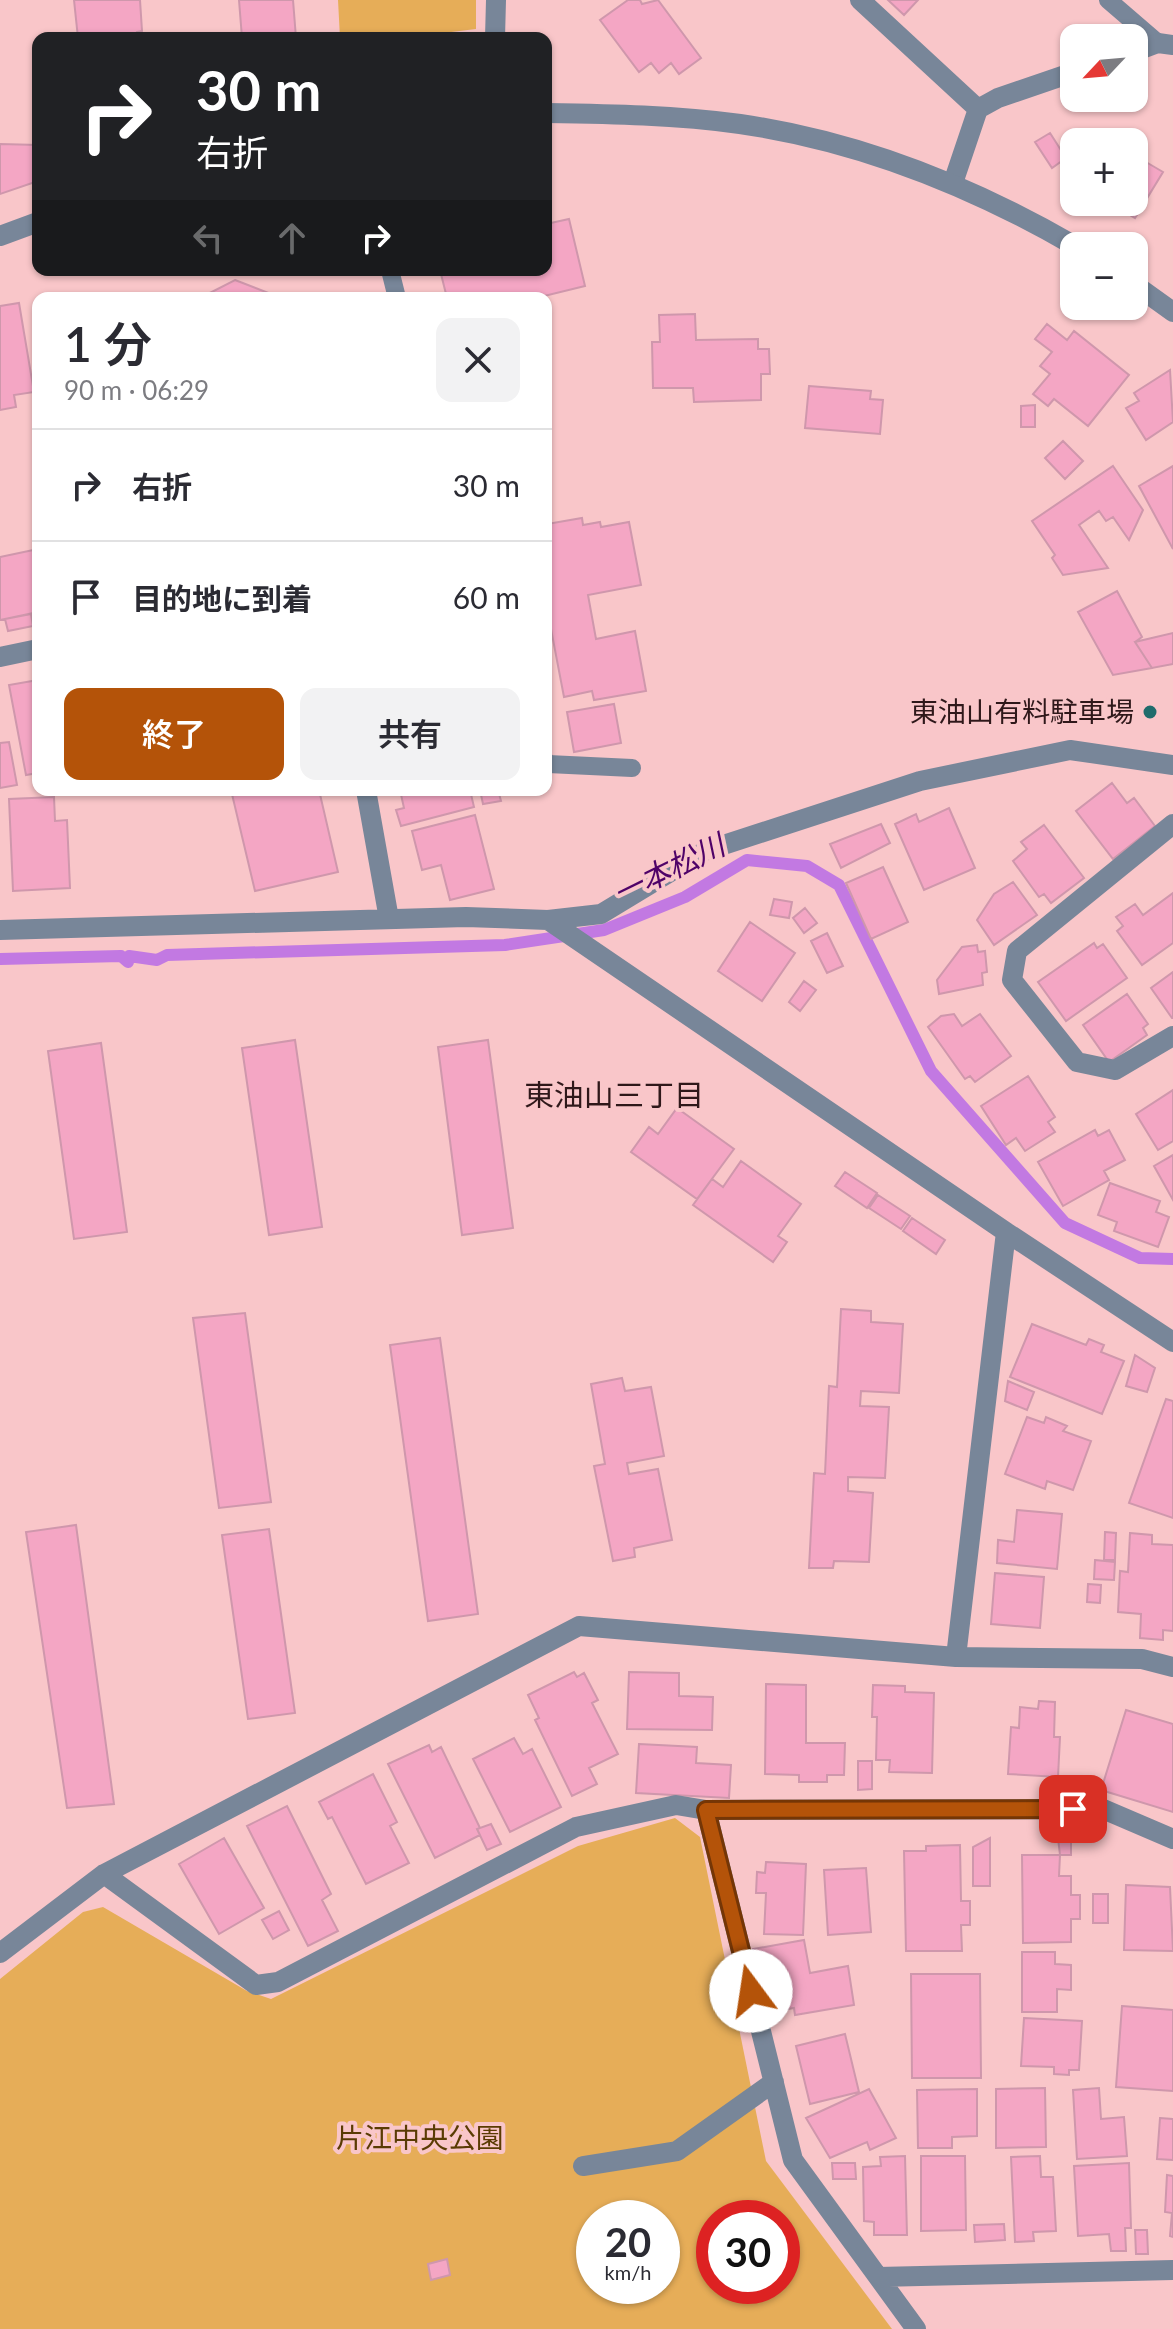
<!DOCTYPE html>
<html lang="ja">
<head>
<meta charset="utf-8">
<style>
	body { margin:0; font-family:Lato,"Noto Sans JP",sans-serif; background:#f2f2f3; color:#2b2b33; height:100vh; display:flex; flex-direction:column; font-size:30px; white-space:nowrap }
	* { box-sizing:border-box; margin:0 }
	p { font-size:26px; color:#7c7c81 }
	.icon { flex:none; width:44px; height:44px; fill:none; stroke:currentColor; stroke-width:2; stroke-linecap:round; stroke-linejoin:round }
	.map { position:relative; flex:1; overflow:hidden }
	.panel { position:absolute; left:32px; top:292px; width:520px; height:504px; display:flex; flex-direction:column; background:#fff; border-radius:16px; box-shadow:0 2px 6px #0004 }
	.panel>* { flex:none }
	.hud { position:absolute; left:32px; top:32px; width:520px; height:244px; border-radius:16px; box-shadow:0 2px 6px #0004; background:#202124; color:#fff; overflow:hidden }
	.needle { width:52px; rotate:244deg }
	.buttons { position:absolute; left:1060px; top:24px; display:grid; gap:16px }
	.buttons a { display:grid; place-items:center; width:88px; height:88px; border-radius:16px; background:#fff; box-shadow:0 2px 6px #0004; font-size:40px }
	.speed { position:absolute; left:576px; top:2200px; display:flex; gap:16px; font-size:40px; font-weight:700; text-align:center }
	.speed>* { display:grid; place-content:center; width:104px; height:104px; border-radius:50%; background:#fff; box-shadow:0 2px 6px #0004; line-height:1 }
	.speed small { font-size:20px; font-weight:400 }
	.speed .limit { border:12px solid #d22; background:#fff; color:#111 }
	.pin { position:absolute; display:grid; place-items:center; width:68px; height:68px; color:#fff; margin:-34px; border-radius:16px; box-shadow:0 4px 12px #0006 }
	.me { position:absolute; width:88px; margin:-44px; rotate:346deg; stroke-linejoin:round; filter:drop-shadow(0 0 6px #0008) }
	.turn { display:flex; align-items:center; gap:28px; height:168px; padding:0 32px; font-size:36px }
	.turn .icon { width:104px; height:104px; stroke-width:2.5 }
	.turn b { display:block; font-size:56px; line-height:68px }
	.lanes { display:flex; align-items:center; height:76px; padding:0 32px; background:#0003; justify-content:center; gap:40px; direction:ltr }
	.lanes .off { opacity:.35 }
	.round { display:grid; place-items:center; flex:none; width:84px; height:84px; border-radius:16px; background:#f2f2f3 }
	.overview { display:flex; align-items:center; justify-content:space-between; height:136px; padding:0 32px }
	h1 { font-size:48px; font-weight:600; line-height:60px }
	.action { display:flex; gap:16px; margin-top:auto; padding:16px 32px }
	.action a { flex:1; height:92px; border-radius:16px; background:#b45309; color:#fff; font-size:32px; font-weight:600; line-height:92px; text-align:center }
	.action a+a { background:#f2f2f3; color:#2b2b33 }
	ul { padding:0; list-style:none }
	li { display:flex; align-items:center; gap:24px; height:112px; padding:0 32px; border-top:2px solid #e1e1e2 }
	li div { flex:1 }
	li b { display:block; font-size:30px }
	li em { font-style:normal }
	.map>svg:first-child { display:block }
</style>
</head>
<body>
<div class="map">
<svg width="1173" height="2329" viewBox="0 0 1173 2329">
	<rect width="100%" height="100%" fill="#f9c6c9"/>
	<!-- green -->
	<path fill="#e6ad58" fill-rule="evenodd" d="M338 0H476V29L402 38H340Z
		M675 1818 700 1837 766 2161 892 2329H0V1979L83 1912 103 1907 247 1991 271 1999 578 1846ZM594 2218H662V2286H594ZM714 2218H782V2286H714Z"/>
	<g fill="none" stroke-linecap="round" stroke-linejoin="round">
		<!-- stream -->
		<path stroke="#c279e2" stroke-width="12" d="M0 959 121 956 128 962 129 956 157 960 167 955 505 945 604 930 685 897 747 860 807 866 839 885 931 1071 1065 1223 1140 1258 1173 1259"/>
	</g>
	<!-- building -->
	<path fill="#f4a6c4" stroke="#cf97ac" stroke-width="2" d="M74 0H140L142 31 137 32 138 38H78Z
		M239 0H293L296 38H242Z
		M628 0H640L642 4 658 0 701 58 679 74 671 63 659 73 651 63 639 72 600 20Z
		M888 0H918L904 15Z
		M1050 133 1066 158 1052 168 1035 142Z
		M0 144 38 145V181L0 194Z
		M1134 155 1163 172 1135 218 1109 202H1134Z
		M569 219 585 286 536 298H447L440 270H546V224Z
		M235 280 279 297 280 298H200Z
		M19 303 34 392 14 395 16 407 0 410V306Z
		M695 314 696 340 758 339V349H769L770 374H761V400L694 402 693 388H653L652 342H660L659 315Z
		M1047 324 1067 340 1074 331 1129 375 1088 426 1054 399 1048 406 1033 394 1050 374 1040 366 1052 352 1035 339Z
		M1170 370 1173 422 1146 440 1126 408 1139 401 1134 393Z
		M809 386 871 391 870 399 883 400 880 434 805 428Z
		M1035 405V427H1021V406Z
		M1063 441 1083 461 1065 479 1045 458Z
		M1113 466 1143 510 1129 540 1113 517 1106 521 1099 511 1079 525 1108 568 1063 575 1052 558 1055 555 1032 521Z
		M1173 466V549L1139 486Z
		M582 518 583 525 600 522 601 527 629 522 641 585 588 595 596 639 635 631 646 691 594 700 592 691 564 697 546 603V540H550L547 524Z
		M38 549V612L0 620V557Z
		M1117 591 1142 637 1135 642 1152 668 1113 675 1078 612Z
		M31 614 33 626 8 631 5 619Z
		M1173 633V664L1152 668 1135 642Z
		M38 680V773L26 775 9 685Z
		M614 704 621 743 574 752 567 712Z
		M9 742 17 785 0 788V743Z
		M1112 783 1127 803 1134 798 1155 826 1113 859 1076 811Z
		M231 790H319L338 872 255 891Z
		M400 790H470L474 807 401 826 396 810 404 808Z
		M480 790H498L501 801 483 804Z
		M54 797 55 821 67 820 70 888 13 891 9 799Z
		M949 808 975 868 924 890 895 824 916 814 919 822Z
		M475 815 494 889 450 900 441 865 422 870 412 831Z
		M881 824 890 843 841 868 830 844Z
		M1044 825 1084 878 1051 903 1044 894 1039 897 1013 861 1027 849 1021 842Z
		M883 867 908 922 871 939 846 883Z
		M1013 882 1037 915 994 945 977 920 994 894Z
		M1173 893V943L1142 965 1117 931 1123 926 1116 917 1135 904 1143 915Z
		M774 899 792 902 789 918 770 915Z
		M805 908 817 923 804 933 793 918Z
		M750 922 795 953 762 1001 718 971Z
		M827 933 843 966 827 973 811 941Z
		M1094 943 1097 948 1103 944 1127 978 1066 1021 1038 982Z
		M977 945 978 952 985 951 987 972 982 973 983 985 939 994 937 980 962 947Z
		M1173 972V1018H1172L1151 988Z
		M804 981 816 990 800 1011 789 1002Z
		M1127 994 1148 1024 1143 1028 1147 1035 1109 1062 1083 1025Z
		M954 1014 962 1026 980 1014 1011 1056 975 1082 970 1076 965 1079 928 1027 941 1016Z
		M295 1040 322 1227 269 1235 242 1048Z
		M488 1040 513 1228 462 1235 438 1047Z
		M101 1043 127 1232 74 1239 48 1051Z
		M1028 1076 1055 1117 1048 1122 1055 1132 1025 1151 1016 1138 1006 1145 981 1106Z
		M1173 1090V1141L1158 1150 1136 1114Z
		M677 1108 734 1149 697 1199 631 1152 649 1127 658 1134Z
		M1095 1130 1098 1136 1109 1130 1125 1160 1104 1171 1109 1180 1063 1206 1038 1162Z
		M1173 1155V1200L1154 1166Z
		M741 1161 801 1204 778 1236 787 1242 773 1262 693 1205 712 1179 723 1187Z
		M845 1172 877 1193 867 1208 835 1186Z
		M1110 1183 1160 1201 1156 1212 1169 1217 1158 1247 1114 1231 1117 1222 1098 1215Z
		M878 1195 910 1216 901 1229 869 1208Z
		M912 1218 945 1240 936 1254 903 1231Z
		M841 1309 871 1311V1322L903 1324 899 1393 861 1391 860 1406 889 1407 885 1478 848 1477V1491L873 1493 869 1562 834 1561 833 1568H809L814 1473 825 1474 829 1386 837 1387Z
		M245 1313 271 1502 219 1508 193 1318Z
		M1032 1324 1086 1345 1089 1339 1104 1345 1101 1352 1124 1361 1102 1414 1010 1377Z
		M440 1338 478 1614 428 1621 390 1345Z
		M1135 1355 1155 1368 1147 1392 1126 1386Z
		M622 1378 625 1391 651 1387 664 1456 627 1463 629 1474 658 1469 672 1540 634 1548 635 1557 613 1561 594 1466 605 1464 591 1384Z
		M1008 1381 1034 1392 1027 1410 1005 1401Z
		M1166 1399 1173 1401V1518L1129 1503Z
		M1027 1417 1044 1423 1046 1417 1067 1426 1063 1431 1091 1441 1073 1490 1047 1481 1045 1489 1005 1474Z
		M1017 1510 1062 1514 1057 1569 997 1563 998 1540 1014 1542Z
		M76 1525 114 1804 67 1808 26 1532Z
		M269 1529 295 1713 248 1719 222 1535Z
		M1105 1532 1116 1533 1115 1560H1104Z
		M1130 1533 1152 1535V1544L1173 1545V1631L1163 1630V1640L1140 1638 1141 1614 1118 1612 1120 1571 1128 1572Z
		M1095 1560 1115 1562 1114 1580 1094 1579Z
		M995 1573 1044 1577 1040 1628 991 1624Z
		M1088 1584 1101 1585 1100 1603 1087 1602Z
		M574 1672 577 1677 584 1673 598 1700 592 1703 618 1754 589 1768 597 1784 572 1796 535 1720 539 1718 528 1695Z
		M629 1672 679 1673V1696L713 1697 712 1730 627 1729Z
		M766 1684 806 1685V1743H845L844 1775H827V1782H799V1775L765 1774Z
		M873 1685 905 1686V1692L934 1693 932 1773 889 1772 890 1760H876L877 1717H872Z
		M1039 1701 1055 1702 1054 1737H1060L1058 1777 1008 1774 1011 1727 1019 1728 1020 1707 1038 1709Z
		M1126 1710 1173 1724V1812L1101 1790Z
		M514 1738 523 1754 532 1749 561 1807 510 1832 473 1759Z
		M639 1744 697 1747 696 1763 731 1765 729 1798 636 1793Z
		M429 1745 432 1752 441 1747 480 1828 477 1829 480 1835 435 1858 388 1764Z
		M858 1761H872V1789L858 1790Z
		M373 1774 397 1822 390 1826 409 1863 366 1884 332 1817 328 1819 319 1802Z
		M287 1806 331 1894 322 1900 338 1931 308 1946 247 1826Z
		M491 1824 501 1844 487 1850 477 1829Z
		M224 1838 264 1908 219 1934 179 1864Z
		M990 1838V1886H973V1847Z
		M1058 1838H1071V1855H1060Z
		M960 1845 961 1901H970V1925H961L962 1951H906L904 1851H926V1846Z
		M1022 1855H1060L1059 1876H1071V1895H1080V1919H1071V1942L1023 1943Z
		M766 1862 806 1864 803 1935 764 1934 766 1893H756L757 1872 765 1873Z
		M866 1868 871 1932 828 1935 824 1870Z
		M1126 1885 1170 1887 1173 1951 1124 1950Z
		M1093 1894H1108V1923H1093Z
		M279 1911 289 1930 273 1939 262 1920Z
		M804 1940 810 1973 848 1966 854 2005 795 2015 794 2008 764 2013 753 1949Z
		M1022 1952H1055V1964L1071 1965V1990L1057 1989V2012H1022Z
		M911 1974H980L981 2078H912Z
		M1122 2006 1173 2010V2091L1116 2087Z
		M1024 2018 1082 2021 1079 2070H1069V2075L1054 2074V2067L1021 2066Z
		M845 2034 859 2092 810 2104 796 2046Z
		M1045 2088 1046 2147 996 2148V2089Z
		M1099 2088 1101 2119 1124 2117 1127 2156 1077 2159 1073 2090Z
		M869 2089 896 2138 870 2150 867 2142 830 2158 806 2118Z
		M977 2089V2136L952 2137V2148H918L917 2090Z
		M1160 2118 1173 2119V2160L1157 2159Z
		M905 2156 907 2235H874V2222L864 2221 863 2167 881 2166 880 2157Z
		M921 2156H965L966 2230 921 2231Z
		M1040 2156 1041 2177H1053L1056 2231 1033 2232 1034 2241 1015 2242 1011 2157Z
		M832 2163H855L856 2179H833Z
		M1129 2163 1131 2228H1125L1126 2251H1111L1109 2234 1078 2236 1074 2166Z
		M1167 2175 1173 2176V2237L1170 2236 1172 2213 1165 2212Z
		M1004 2224 1005 2240 975 2242 974 2225Z
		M1135 2230H1147L1148 2254H1136Z
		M447 2259 450 2275 431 2280 428 2264Z"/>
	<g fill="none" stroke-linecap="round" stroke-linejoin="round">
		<!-- service -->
		<path stroke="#788699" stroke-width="18" d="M1108 0 1158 43
			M390 270 397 298
			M546 761 548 764 632 768"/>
		<!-- minor -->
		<path stroke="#788699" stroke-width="20" d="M860 0 978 109
			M495 38 496 0
			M1134 52 1158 43 1173 45
			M953 183 978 109 998 98 1074 72
			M0 657 38 649
			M366 790 389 919
			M1173 824 1017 951 1012 980 1077 1062 1115 1070 1173 1036
			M548 920 1006 1232 956 1657
			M0 930 466 917 548 920 601 914 705 851 920 781 1070 750 1173 765
			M1006 1232 1173 1342
			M104 1874 256 1985 278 1982 576 1827 676 1805 706 1810
			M0 1953 104 1874 579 1626 956 1657 1142 1659 1173 1667
			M583 2166 677 2151 774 2082
			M878 2277 1173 2270
			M916 2329 793 2160 706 1810 1103 1809 1173 1839"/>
		<!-- tertiary -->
		<path stroke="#788699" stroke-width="20" d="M546 113C611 114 676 115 740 124 858 141 973 187 1075 246
			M0 236 38 222
			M1134 284 1173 312"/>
	</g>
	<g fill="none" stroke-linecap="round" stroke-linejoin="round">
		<!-- route casing -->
		<g stroke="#753606" stroke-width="20">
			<path id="route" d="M751 1991 706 1810 1073 1809"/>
		</g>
		<!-- route -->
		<use href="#route" stroke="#b45309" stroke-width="14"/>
	</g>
	<!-- markers -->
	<circle fill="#206c6c" stroke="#f9c6c9" stroke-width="3" cx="1150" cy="712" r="8"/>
	<g text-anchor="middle" stroke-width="8" stroke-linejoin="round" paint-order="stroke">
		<!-- poi labels -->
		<g font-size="28" fill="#2f181a" stroke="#f9c6c9" text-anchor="end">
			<text x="1134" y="722">東油山有料駐車場</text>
		</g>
		<!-- park labels -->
		<g font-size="28" fill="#5a3b03" stroke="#f9c6c9">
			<text x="420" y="2148">片江中央公園</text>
		</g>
		<!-- water labels -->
		<g font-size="30" font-style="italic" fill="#4f0268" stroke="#f9c6c9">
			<text transform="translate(669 870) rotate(-26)" y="10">一本松川</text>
		</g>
		<!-- neighbourhood labels -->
		<g font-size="30" fill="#2f181a" stroke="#f9c6c9">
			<text x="614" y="1106">東油山三丁目</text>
		</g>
	</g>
</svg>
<div class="buttons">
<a><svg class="needle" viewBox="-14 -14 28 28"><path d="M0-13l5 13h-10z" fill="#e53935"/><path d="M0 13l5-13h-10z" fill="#7c7c81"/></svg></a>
<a>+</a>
<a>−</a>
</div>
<div class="speed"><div>20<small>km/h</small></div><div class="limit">30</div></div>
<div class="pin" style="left:1073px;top:1809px;background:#d93025"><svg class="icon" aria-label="arrive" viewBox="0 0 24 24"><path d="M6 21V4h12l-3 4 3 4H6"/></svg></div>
<svg class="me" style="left:751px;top:1991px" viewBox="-20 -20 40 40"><circle r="19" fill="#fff"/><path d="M0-13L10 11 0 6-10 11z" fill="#b45309"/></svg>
<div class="hud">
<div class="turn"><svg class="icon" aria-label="right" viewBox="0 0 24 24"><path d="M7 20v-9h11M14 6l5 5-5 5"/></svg><div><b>30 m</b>右折</div></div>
<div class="lanes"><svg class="icon off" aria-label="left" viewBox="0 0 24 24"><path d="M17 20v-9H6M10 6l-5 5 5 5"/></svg><svg class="icon off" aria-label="ahead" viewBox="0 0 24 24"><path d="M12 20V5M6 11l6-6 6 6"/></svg><svg class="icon" aria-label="right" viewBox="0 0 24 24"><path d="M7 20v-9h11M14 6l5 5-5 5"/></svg></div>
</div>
<section class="panel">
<div class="overview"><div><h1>1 分</h1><p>90 m · 06:29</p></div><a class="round"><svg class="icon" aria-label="close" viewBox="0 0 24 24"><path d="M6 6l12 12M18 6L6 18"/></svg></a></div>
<ul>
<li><svg class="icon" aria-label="right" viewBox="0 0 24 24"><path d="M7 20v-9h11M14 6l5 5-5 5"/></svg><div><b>右折</b></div><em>30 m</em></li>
<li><svg class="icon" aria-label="arrive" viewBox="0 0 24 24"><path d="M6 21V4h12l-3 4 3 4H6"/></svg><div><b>目的地に到着</b></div><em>60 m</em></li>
</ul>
<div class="action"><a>終了</a><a>共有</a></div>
</section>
</div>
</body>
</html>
